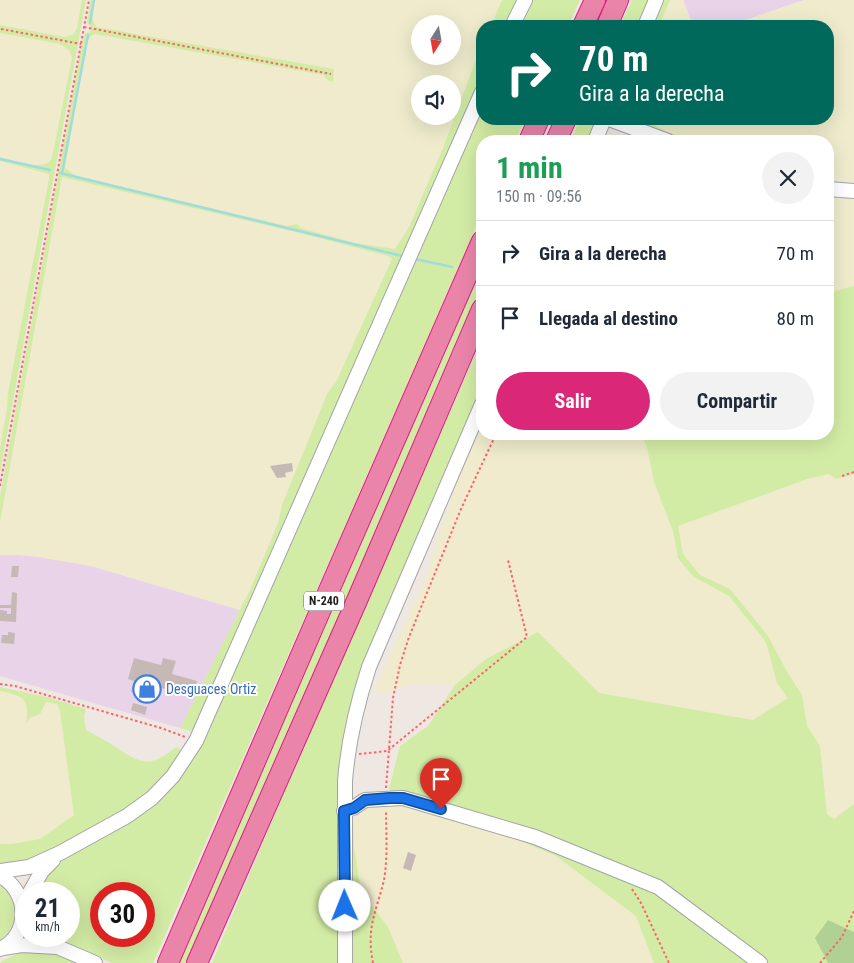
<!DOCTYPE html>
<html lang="es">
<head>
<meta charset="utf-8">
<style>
	body { margin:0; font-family:"Roboto Condensed",sans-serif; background:#f2f2f3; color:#1f2937; height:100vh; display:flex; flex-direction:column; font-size:19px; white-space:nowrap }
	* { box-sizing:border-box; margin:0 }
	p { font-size:16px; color:#747a83 }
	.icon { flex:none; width:28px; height:28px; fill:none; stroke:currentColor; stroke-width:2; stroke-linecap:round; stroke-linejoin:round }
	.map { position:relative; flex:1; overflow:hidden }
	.side { position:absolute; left:476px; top:135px; width:358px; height:305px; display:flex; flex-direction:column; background:#fff; border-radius:20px; box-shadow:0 5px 20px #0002 }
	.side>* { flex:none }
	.banner { position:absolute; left:476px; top:20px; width:358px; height:105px; border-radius:20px; box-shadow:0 5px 20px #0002; background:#00695c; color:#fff; overflow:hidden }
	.needle { width:32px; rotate:191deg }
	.controls { position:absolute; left:411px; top:15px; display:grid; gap:10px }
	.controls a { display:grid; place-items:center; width:50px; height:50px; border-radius:50%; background:#fff; box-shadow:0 5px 20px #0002; font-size:25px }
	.speed { position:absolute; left:15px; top:882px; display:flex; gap:10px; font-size:25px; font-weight:700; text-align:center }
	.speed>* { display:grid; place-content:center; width:65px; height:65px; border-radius:50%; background:#fff; box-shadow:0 5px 20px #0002; line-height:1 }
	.speed small { font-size:12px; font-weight:400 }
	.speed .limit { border:8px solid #d22; background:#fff; color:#111 }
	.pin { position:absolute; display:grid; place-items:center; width:42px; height:42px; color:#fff; margin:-51px -21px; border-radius:50% 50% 50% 0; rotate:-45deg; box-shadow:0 0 5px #0007 }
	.pin .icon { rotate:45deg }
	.me { position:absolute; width:55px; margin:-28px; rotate:359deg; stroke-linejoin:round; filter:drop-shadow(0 0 4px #0008) }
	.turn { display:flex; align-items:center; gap:18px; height:105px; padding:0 20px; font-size:22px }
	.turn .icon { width:65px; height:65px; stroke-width:2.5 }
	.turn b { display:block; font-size:35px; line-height:42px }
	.round { display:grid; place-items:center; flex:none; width:52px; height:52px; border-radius:26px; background:#f2f2f3 }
	.summary { display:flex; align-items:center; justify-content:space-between; height:85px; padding:0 20px }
	h1 { font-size:30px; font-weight:700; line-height:38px; color:#1e9e55 }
	.cta { display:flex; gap:10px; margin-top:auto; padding:10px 20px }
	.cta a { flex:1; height:58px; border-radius:30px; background:#db2777; color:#fff; font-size:20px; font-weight:700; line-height:58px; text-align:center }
	.cta a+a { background:#f2f2f3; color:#1f2937 }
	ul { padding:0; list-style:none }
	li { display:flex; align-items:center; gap:15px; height:65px; padding:0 20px; border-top:1px solid #e0e1e3 }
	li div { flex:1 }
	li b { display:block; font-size:19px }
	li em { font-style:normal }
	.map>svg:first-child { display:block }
</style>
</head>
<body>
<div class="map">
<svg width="854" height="963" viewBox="0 0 854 963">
	<rect width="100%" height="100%" fill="#efe8e2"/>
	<!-- industrial -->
	<path fill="#e8d3e8" d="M683 0H804L728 26H693Z
		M0 555H20L39 557 91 566 240 610 180 728 0 676Z"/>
	<!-- farmland -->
	<path fill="#efebcc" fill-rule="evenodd" d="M0 0H82L77 28 73 34 64 37 0 25Z
		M93 0H502L491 26H482V44L443 148 409 227 395 249 355 243 300 228 298 224 287 226 76 176 64 168 87 42 91 36 95 34 324 75 327 80 334 70 96 27 93 20ZM420 24H452V56H420ZM420 84H452V116H420Z
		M670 0H683L693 26H659Z
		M804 0H854V181L828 179V141H694L669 133 644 119H828V26H728Z
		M0 33 60 44 69 50 72 58 53 153 51 160 46 164 39 165 0 157Z
		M0 161 49 174V179L8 393 7 409 0 449Z
		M62 176 308 235 388 256 393 259 336 382 327 394 282 505 278 522 250 590 240 610 91 566 39 557 20 555H0V522Z
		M828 198 854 199V286L828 293Z
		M482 419V434H641L647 447 654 482 673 531 678 558 694 577 729 596 766 642 777 683 788 698 753 720 598 693 538 632 486 659 455 685 409 684 385 694 374 690 423 585 463 462Z
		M829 474 837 479 854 474V804L833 819 827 814 820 746 807 726 802 695 730 589 700 575 683 554 678 526 807 479Z
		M0 691 18 695 24 699 28 708 26 722 40 714 46 702 56 704 60 711 74 815 40 839 12 844H0Z
		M397 802 506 835 556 856 636 916 654 963H403L388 927 361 892 354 847 353 823 367 808Z"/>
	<!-- grass -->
	<path fill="#d3eca5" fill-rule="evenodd" d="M82 0H86L0 473V449L7 409 8 393 49 179V174L0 161V157C10 160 38 169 47 163 51 161 52 157 53 153L72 58 69 50 60 44 0 33V25L64 37 73 35 77 28Z
		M90 0H93V20L96 27 334 69 333 82 327 80 324 75 95 34 91 36 87 42 65 168 76 176 287 226 298 224 300 228 355 243 395 249 409 227 443 148 482 44V79L197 728 190 731 180 728 250 590 278 523 282 505 327 394 336 382 392 259 388 256 308 235 62 177 0 522V497L82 42 85 33 90 32 91 27 87 23Z
		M502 0H518L506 26H491Z
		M532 0H580L568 26H521Z
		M632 0H651L640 26H620Z
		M661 0H670L659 26H650Z
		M482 112V119H525L515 141H482V213L153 963H112L51 936H69V894H33L48 868 67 855 147 810 178 780 197 754ZM101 894H144V936H101Z
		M580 119H599L589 141H570Z
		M632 119H644L669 133 694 141C689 141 682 142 677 141 662 138 643 129 632 119Z
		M482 260V291L189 963H175Z
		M854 286V474L836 479 829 474 807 479 678 526 683 554 700 575 730 589 768 636 786 670 802 695 807 726 820 746 827 814 834 819 854 804V932L828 920 816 938 828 963H654L636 916 556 856 506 835 397 802 389 789 400 746 428 726 455 685 486 659 538 632 599 693 753 720 788 698 777 683 766 642 729 596 694 577 678 558 673 531 654 482 647 447 641 434H828V293Z
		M482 339V388L387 608 352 704 341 963H212L305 743Z
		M0 687 47 697 86 709 84 716 86 730C97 736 107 741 117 748 143 765 151 767 176 747L183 752 161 782 133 804 90 832 33 862 0 865V844H12L40 839 74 815 60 711 57 704 46 702 40 714 30 718 26 723C30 698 23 696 0 691Z
		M353 823 354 847 361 892 388 927 403 963H350L349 834Z
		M0 886C21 902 18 925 0 941Z
		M25 951 53 952 79 963H0L3 960Z"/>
	<!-- forest -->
	<path fill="#b0d094" d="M828 920 854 932V963H828L815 938Z"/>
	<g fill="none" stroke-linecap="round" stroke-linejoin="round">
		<!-- stream -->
		<path stroke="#a0dbdf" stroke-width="2.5" d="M90 23 94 0
			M0 159 50 170
			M60 173 402 256
			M62 173 88 35
			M415 259 452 267"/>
	</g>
	<!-- building -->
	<path fill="#c6b9b5" d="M292 463 293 471 285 473 286 477 277 478 270 466Z
		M12 566H19L18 577H11Z
		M12 592 17 593 16 622 0 621V610L7 611V614H11V608H0V605H11Z
		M8 632 15 633 14 644 1 643 2 635H8Z
		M134 658 161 665 163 658 176 661 172 674 197 681 192 697 155 686 152 698 131 692 134 681 128 679Z
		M133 703 147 707 145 715 131 710Z
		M408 852 416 855 411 871 403 868Z"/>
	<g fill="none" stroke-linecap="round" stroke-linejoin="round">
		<!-- minor casing -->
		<g stroke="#a4a4a4" stroke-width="16">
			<path id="minor" d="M512 26 525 0
				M645 26 656 0
				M609 119 668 141
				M595 141 604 119
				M828 189 854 191
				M344 811 353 808 365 800 403 798 535 837 658 887 760 963
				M0 871 29 867 60 853 127 816 152 798 173 776 196 741 482 92
				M0 876C29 891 31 935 0 949
				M29 894 42 871 53 860
				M41 936 60 948 95 963
				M3 948 22 945 57 947
				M345 963V781C348 742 357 704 369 667L482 404"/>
		</g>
		<!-- highway casing -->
		<g stroke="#e01c7f" stroke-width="22">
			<path id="highway" d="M583 26 595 0
				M607 26 618 0
				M529 141 539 119
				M556 141 566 119
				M168 963 330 588 482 241
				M197 963 358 598 482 309"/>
		</g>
		<!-- path -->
		<path stroke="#ff626c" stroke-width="2" stroke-dasharray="2.5 2.5" stroke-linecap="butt" d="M84 27 331 74
			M1 29 81 44
			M842 476 854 472
			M0 486 89 0
			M0 684 15 686 161 728 185 737
			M359 754 387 751 527 637 508 560
			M386 788 393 698 400 665 409 637 461 509 496 434
			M632 889 641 903 669 963
			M373 963C366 927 376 913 384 880 388 857 386 833 386 810
			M820 963 842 937 854 911"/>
		<!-- minor -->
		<use href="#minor" stroke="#fff" stroke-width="14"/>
		<!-- highway -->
		<use href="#highway" stroke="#ea85a9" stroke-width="20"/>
	</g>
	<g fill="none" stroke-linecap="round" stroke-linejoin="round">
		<!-- route casing -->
		<g stroke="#114b97" stroke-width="12">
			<path id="route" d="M345 906 344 811 354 808 365 800 390 798H403L441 809"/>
		</g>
		<!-- route -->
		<use href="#route" stroke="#1a73e8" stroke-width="9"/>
	</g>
	<!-- icons -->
	<defs>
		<g id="shop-ring" transform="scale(1.4375)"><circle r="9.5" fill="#fff" stroke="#3f7fe0" stroke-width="1.5"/><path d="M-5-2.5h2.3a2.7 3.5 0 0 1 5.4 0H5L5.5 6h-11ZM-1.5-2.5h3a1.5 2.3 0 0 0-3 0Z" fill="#3f7fe0"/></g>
	</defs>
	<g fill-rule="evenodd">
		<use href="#shop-ring" x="147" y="689"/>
	</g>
	<g text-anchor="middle" stroke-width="4" stroke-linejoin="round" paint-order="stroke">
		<!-- shield labels -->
		<rect fill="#fff" stroke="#616161" stroke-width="1" x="304" y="591.5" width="40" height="19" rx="4"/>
		<g font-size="12" font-weight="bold" fill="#1d1d1d">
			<text x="324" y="605">N-240</text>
		</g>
		<!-- shop labels -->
		<g font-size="14" fill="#366cbe" stroke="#fff" text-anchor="start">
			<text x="166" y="694">Desguaces Ortiz</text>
		</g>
	</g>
</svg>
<div class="controls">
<a><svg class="needle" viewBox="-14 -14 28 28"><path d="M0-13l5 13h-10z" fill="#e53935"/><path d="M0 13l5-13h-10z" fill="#747a83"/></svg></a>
<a><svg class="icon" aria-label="sound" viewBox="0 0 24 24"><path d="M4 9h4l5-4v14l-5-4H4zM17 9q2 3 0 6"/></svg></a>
</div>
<div class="speed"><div>21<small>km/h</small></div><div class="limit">30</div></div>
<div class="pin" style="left:441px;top:809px;background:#d93025"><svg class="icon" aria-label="arrive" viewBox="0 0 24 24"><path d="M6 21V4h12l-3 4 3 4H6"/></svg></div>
<svg class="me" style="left:345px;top:906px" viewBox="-20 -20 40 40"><circle r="19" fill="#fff"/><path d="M0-13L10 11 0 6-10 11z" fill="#1a73e8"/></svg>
<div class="banner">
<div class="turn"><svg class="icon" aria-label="right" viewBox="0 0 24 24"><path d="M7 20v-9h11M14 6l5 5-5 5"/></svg><div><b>70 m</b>Gira a la derecha</div></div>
</div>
<section class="side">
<div class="summary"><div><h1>1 min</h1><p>150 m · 09:56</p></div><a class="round"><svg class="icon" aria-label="close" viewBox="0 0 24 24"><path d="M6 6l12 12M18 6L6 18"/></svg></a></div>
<ul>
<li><svg class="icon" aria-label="right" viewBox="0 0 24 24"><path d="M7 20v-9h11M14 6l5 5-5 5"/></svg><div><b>Gira a la derecha</b></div><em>70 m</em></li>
<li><svg class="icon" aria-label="arrive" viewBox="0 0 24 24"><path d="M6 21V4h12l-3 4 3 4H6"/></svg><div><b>Llegada al destino</b></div><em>80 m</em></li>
</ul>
<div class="cta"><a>Salir</a><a>Compartir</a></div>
</section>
</div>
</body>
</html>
